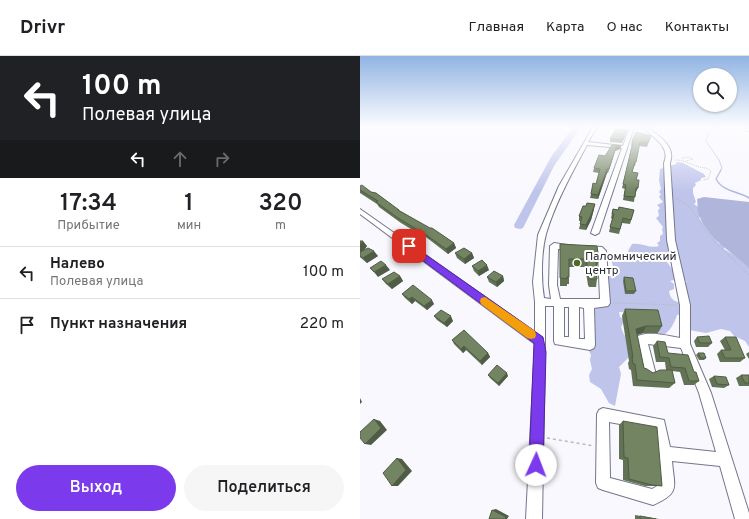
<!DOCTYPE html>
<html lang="ru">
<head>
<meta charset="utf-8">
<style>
	body { margin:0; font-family:Overpass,sans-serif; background:#f6f6f6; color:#202124; height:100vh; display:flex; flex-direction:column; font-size:15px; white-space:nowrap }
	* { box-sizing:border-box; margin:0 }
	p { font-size:13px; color:#757577 }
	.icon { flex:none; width:22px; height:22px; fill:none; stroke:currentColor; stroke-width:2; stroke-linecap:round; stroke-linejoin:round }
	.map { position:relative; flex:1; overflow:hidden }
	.side { display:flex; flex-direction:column; background:#fff; width:360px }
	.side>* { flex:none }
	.guide { background:#202124; color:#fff; overflow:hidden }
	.buttons { position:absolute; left:333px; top:12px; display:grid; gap:8px }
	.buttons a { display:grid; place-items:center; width:44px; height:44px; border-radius:50%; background:#fff; box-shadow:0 1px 3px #0004; font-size:20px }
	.pin { position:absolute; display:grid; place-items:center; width:34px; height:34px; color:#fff; margin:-17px; border-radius:8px; box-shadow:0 2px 6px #0006 }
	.me { position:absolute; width:44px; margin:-22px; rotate:2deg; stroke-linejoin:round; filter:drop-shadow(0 0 3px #0008) }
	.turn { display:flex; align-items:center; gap:14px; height:84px; padding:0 16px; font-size:18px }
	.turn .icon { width:52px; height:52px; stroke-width:2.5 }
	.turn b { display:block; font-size:28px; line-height:34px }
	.lanes { display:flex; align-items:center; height:38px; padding:0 16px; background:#0003; justify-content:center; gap:20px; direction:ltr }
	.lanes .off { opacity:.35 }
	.eta { display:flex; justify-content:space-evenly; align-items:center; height:68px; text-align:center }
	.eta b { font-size:24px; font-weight:600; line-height:28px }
	.action { display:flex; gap:8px; margin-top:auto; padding:8px 16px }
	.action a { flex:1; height:46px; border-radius:24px; background:#7c3aed; color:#fff; font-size:16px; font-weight:600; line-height:46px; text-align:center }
	.action a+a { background:#f6f6f6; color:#202124 }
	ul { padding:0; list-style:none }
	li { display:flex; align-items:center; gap:12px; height:52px; padding:0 16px; border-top:1px solid #e0e0e0 }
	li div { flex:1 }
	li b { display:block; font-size:15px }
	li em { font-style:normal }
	header { display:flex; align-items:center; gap:24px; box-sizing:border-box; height:56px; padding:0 20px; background:#fff; border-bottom:1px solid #e0e0e0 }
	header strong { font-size:19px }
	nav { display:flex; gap:22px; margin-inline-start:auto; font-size:14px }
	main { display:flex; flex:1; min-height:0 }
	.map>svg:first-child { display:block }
</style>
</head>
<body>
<header>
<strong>Drivr</strong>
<nav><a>Главная</a><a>Карта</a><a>О нас</a><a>Контакты</a></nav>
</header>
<main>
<section class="side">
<div class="guide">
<div class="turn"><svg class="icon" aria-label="left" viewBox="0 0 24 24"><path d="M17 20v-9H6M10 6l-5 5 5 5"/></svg><div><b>100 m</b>Полевая улица</div></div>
<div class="lanes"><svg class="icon" aria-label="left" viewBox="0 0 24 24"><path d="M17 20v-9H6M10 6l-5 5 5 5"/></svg><svg class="icon off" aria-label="ahead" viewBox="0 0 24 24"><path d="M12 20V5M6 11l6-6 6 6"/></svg><svg class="icon off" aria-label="right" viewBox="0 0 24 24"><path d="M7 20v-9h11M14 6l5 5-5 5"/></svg></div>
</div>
<div class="eta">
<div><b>17:34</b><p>Прибытие</p></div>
<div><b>1</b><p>мин</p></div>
<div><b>320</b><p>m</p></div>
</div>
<ul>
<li><svg class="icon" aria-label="left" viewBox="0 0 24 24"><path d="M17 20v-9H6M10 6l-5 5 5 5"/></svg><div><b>Налево</b><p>Полевая улица</p></div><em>100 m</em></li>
<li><svg class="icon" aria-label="arrive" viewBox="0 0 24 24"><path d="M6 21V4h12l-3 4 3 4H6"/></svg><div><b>Пункт назначения</b></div><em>220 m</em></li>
</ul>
<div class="action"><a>Выход</a><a>Поделиться</a></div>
</section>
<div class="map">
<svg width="389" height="463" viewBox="0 0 389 463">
	<rect width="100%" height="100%" fill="#f8f8fe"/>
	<!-- forest -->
	<path fill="#bfc4eb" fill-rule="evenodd" d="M213 71H221L194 110 163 172 160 173 155 172 154 169 191 101Z
		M317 106 323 107 344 118 346 121 341 122V124L335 127 336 129 333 132V137L336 146 334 148 341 153 342 159 339 162 348 175 357 183 358 187 364 189V193L382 204 389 211V291L385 285 374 280 370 275 361 273 346 277 329 274 324 258 317 259C314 268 309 278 300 280L298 272 283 257 259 256 260 261 265 264 261 271 264 279 270 281 272 298 259 311 261 318 255 350 249 347 241 333 230 326 229 319 232 313 230 304 231 299 228 293 230 262 244 239 245 219 248 211H253L251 203H267L271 199 268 195 272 188C281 186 290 193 299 190L297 187 300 185V180L303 178 302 173 303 171 296 162 299 160 298 154 300 152 297 149 303 146 299 141 301 138 299 136 301 133 299 124 300 113 316 108ZM310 200 322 222 327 226 321 227 323 246C315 247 310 243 309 235L314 233V228L310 225 314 224 315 217 307 206Z"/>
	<!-- water -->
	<path fill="#b0b5db" d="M344 141 389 146V212C373 197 346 181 339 159 337 154 338 148 337 143Z"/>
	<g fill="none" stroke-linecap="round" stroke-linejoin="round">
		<!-- stream-far1 -->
		<path stroke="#b0b5db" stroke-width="1" d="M360 115 362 112 359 104 346 85 349 74 361 71"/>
		<!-- stream -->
		<path stroke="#b0b5db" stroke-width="1.5" d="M361 114 356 123C363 136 378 135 389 142"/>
		<!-- minor casing -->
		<g stroke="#73768d" stroke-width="2">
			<path id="minor" d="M233 71H237L228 86 263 90 270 71H274L239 177 235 179 231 177 262 92 227 89C212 117 195 147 186 178 181 197 181 224 184 242L191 243 189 229 190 190 194 187 214 190 215 192 214 194 198 193 197 229 200 243H240L238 196H226L222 193 226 190 242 191 246 195 250 247 248 250 234 252 235 289 234 292 230 294 195 288 194 285V250H185V296L182 463H166L175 288 0 158V153L175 276V246L173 226 178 179 199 130ZM204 251H209V281H204ZM219 251 224 252 225 283H219Z
				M283 71H287C299 80 316 90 310 107L315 184 330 249V288L351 337 389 457V463H375L360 410 312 405C314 431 321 437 293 449L243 434 238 432 236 427 237 358 239 354 243 352 304 364 310 391 356 396 339 337 321 292 288 288 295 315 293 319 289 321 285 319 283 315 277 283 278 280C290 275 308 280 320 282V249L307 184 304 107C311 90 293 82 283 71ZM249 366 293 374 297 397 299 429 292 433 250 422Z
				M386 71H389V75H387Z"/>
		</g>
		<!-- path-far1 -->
		<path stroke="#b9b9c1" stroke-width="1" stroke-dasharray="1 1" stroke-linecap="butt" d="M323 103 322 102 329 101 333 103 326 105
			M315 104C324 104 328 107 336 110 343 113 345 110 351 115L348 123 343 124
			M316 142 330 151 351 182 389 219
			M253 247 316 249"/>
		<!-- path -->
		<path stroke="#b9b9c1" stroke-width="1.5" stroke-dasharray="3 3" stroke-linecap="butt" d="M187 382 234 390"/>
		<!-- minor -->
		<use href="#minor" fill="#fff" fill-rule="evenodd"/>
	</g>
	<!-- wall -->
	<path fill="#627254" d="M267 74 262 87 250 86V83Z
		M291 80 287 91 279 90 275 110H274L272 116 276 124 278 132 276 136H275L274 146 263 144 265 133 262 132 272 89H271L272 85Z
		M261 90 260 93 255 95 248 117H247L238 143 230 142 231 138 236 128 239 117 233 116 234 112 245 100Z
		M0 130 11 136 40 155 94 187 96 192 88 198 62 178 61 179 41 167 19 151 17 148 0 137Z
		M234 153 231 164 226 174 219 173 221 165H219V160Z
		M253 153 258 154H274L270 168 262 167 259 178 249 176 252 163 251 162Z
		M0 185 7 190 4 194 18 200 7 207 1 202 0 201Z
		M200 188 239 204 237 211V223L236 231H229L228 229 225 211H209V228H207V230H200Z
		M95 197H112L114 202 105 208 97 202Z
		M112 210 129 214 119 220 114 215Z
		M40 220 43 225 32 233 26 228 22 223Z
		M143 220 144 225 137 231 129 226 127 221Z
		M264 221 276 235 274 238H265L263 225Z
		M42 238 74 248 67 254 55 245 52 248 45 242Z
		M265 253 302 270 298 277H283L277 279 284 312 293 317 306 314 305 306H296L293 290 297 285 308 297 334 316 339 325 334 329H324L320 316 312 315 315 327 309 332 273 330 271 314 269 313 268 307 269 305 262 260Z
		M74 260 93 265 87 271 77 264Z
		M337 281 352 287 348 291H336L334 285Z
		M365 281 385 302 380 306H360L357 298 361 294H365L360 285Z
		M92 284 128 297 130 301 122 309 106 294 103 297 94 288Z
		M389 296V303L386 298Z
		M338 297 346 302 344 304H339L336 299Z
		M128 319 148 320 139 330 130 322Z
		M381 319H389V330H379L376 322Z
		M354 320 369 329 364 332 352 331 349 323Z
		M263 365 302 430H285L263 424V404L259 403V369Z
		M275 459 299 463H275Z"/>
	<!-- shaded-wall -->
	<path fill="#505c45" d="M261 90 260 93 255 95 248 117 249 113 256 91Z
		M247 113V117L238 143V139Z
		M235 148 234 153 231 164 226 174V169Z
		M58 174H59L62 178 61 179Z
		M3 185 7 190 2 197 0 195V189Z
		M94 187 96 192 88 198 86 193Z
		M14 195 18 200 7 207 3 202Z
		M112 197 114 202 105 208 104 203Z
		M26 209 30 214 18 221 14 216Z
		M127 209 129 214 119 220 118 215Z
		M40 220 43 225 32 233 28 228Z
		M143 220 144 225 137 231 136 226Z
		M52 241 55 245 52 248 49 243Z
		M72 244 74 248 67 254 64 250Z
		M91 260 93 265 87 271 84 267Z
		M286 270 283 277 273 280 276 273Z
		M104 290 106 294 103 297 101 293Z
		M128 297 130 301 122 309 120 305Z
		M147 317 148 320 139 330 138 327Z
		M0 342 2 346 0 348Z
		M14 363 20 365 27 374 11 389 5 388Z
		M37 402 42 403 52 415 38 430H32Z
		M136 453 149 460 147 463H145L132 454Z"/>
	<!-- building -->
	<path fill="#728462" stroke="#505c45" d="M256 73 267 74 263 84 250 83Z
		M276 76 291 80 288 87 280 86 276 106H275L272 116 278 117 276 124H279L278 132H276L275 141 264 140 266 129 263 128 273 86 272 85Z
		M252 89 261 90 256 91 249 113H247L238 139 231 138 233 127 236 128 240 113 234 112 239 99 245 100Z
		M2 129 11 136 16 137 39 154H38L70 172H72L94 187 86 193 59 174H58L38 162 16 146 18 145 0 134V130Z
		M227 147 235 148 231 159 226 169 220 168 222 161 219 160 223 150H226Z
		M259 151 274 154 271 164 263 162 260 173 250 171 254 158H252L253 153 258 154Z
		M0 185H3L0 189Z
		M200 188 237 190 239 204H236L237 223H230L229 221 226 203H209V221H207V223L200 222Z
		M8 192 14 195 3 202 0 200V196Z
		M104 192 112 197 104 203 95 197Z
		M122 204 127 209 118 215 112 210Z
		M21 205 26 209 14 216 10 212Z
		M134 215 143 220 136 226 127 221Z
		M34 216 40 220 28 228 22 223Z
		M264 221 273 222 276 235H266Z
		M53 229 72 244 64 250 52 241 49 243 42 238Z
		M265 253 298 254 302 270H286L276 273 284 312 287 313 293 317 300 314H312L315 327 277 324 275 308H273L272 301H273Z
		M81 254 91 260 84 267 74 260Z
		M104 274 128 297 120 305 104 290 101 293 92 284Z
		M349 280 352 287H340L337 281Z
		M365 281H376L385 302H365L361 294H371Z
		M297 285 305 286 308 297 328 299 334 316H336L339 325H329L325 312 311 311 309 302 300 301Z
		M338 297H344L346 302H341Z
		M137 309 147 317 138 327 128 319Z
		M381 319H389V327H385Z
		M354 320 366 321 369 329 357 328Z
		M14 363 21 372 5 388 0 382V376Z
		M263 365 297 371 302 430 292 429 269 423 268 402 264 401Z
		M37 402 46 414 32 430 23 417Z
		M132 454 146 461 145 463H129Z
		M280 460 296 463H280Z"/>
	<!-- sky -->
	<linearGradient id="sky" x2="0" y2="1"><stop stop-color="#91b4e3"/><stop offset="0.52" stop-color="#fcfcff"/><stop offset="1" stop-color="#fcfcff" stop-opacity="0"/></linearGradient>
	<rect width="389" height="136" fill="url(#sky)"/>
	<!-- route -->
	<path fill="#7c3aed" stroke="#51269a" d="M49 187 183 281 186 296 183 409 181 414 176 416 171 414 169 409 174 287 46 192V188Z"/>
	<!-- slow -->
	<path fill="#f59e0b" d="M125 241 175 275 176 279 175 282 171 283 167 282 121 248 120 245 121 242Z"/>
	<!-- markers -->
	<circle fill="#4b6c23" stroke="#fff" stroke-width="1.5" cx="217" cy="207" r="4"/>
	<g text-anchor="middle" stroke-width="4" stroke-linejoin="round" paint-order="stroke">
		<!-- poi labels -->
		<g font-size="12" fill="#2a2b35" stroke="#fff" text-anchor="start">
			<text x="225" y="204">Паломнический<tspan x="225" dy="14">центр</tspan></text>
		</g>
	</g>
</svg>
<div class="buttons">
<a><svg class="icon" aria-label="search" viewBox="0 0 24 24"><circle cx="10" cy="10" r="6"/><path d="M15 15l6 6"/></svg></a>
</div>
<div class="pin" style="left:49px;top:190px;background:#d93025"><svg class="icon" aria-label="arrive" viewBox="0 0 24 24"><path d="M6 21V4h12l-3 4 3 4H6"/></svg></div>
<svg class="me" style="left:176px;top:409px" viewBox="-20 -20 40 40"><circle r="19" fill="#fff"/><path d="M0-13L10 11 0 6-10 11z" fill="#7c3aed"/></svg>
</div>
</main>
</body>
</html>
